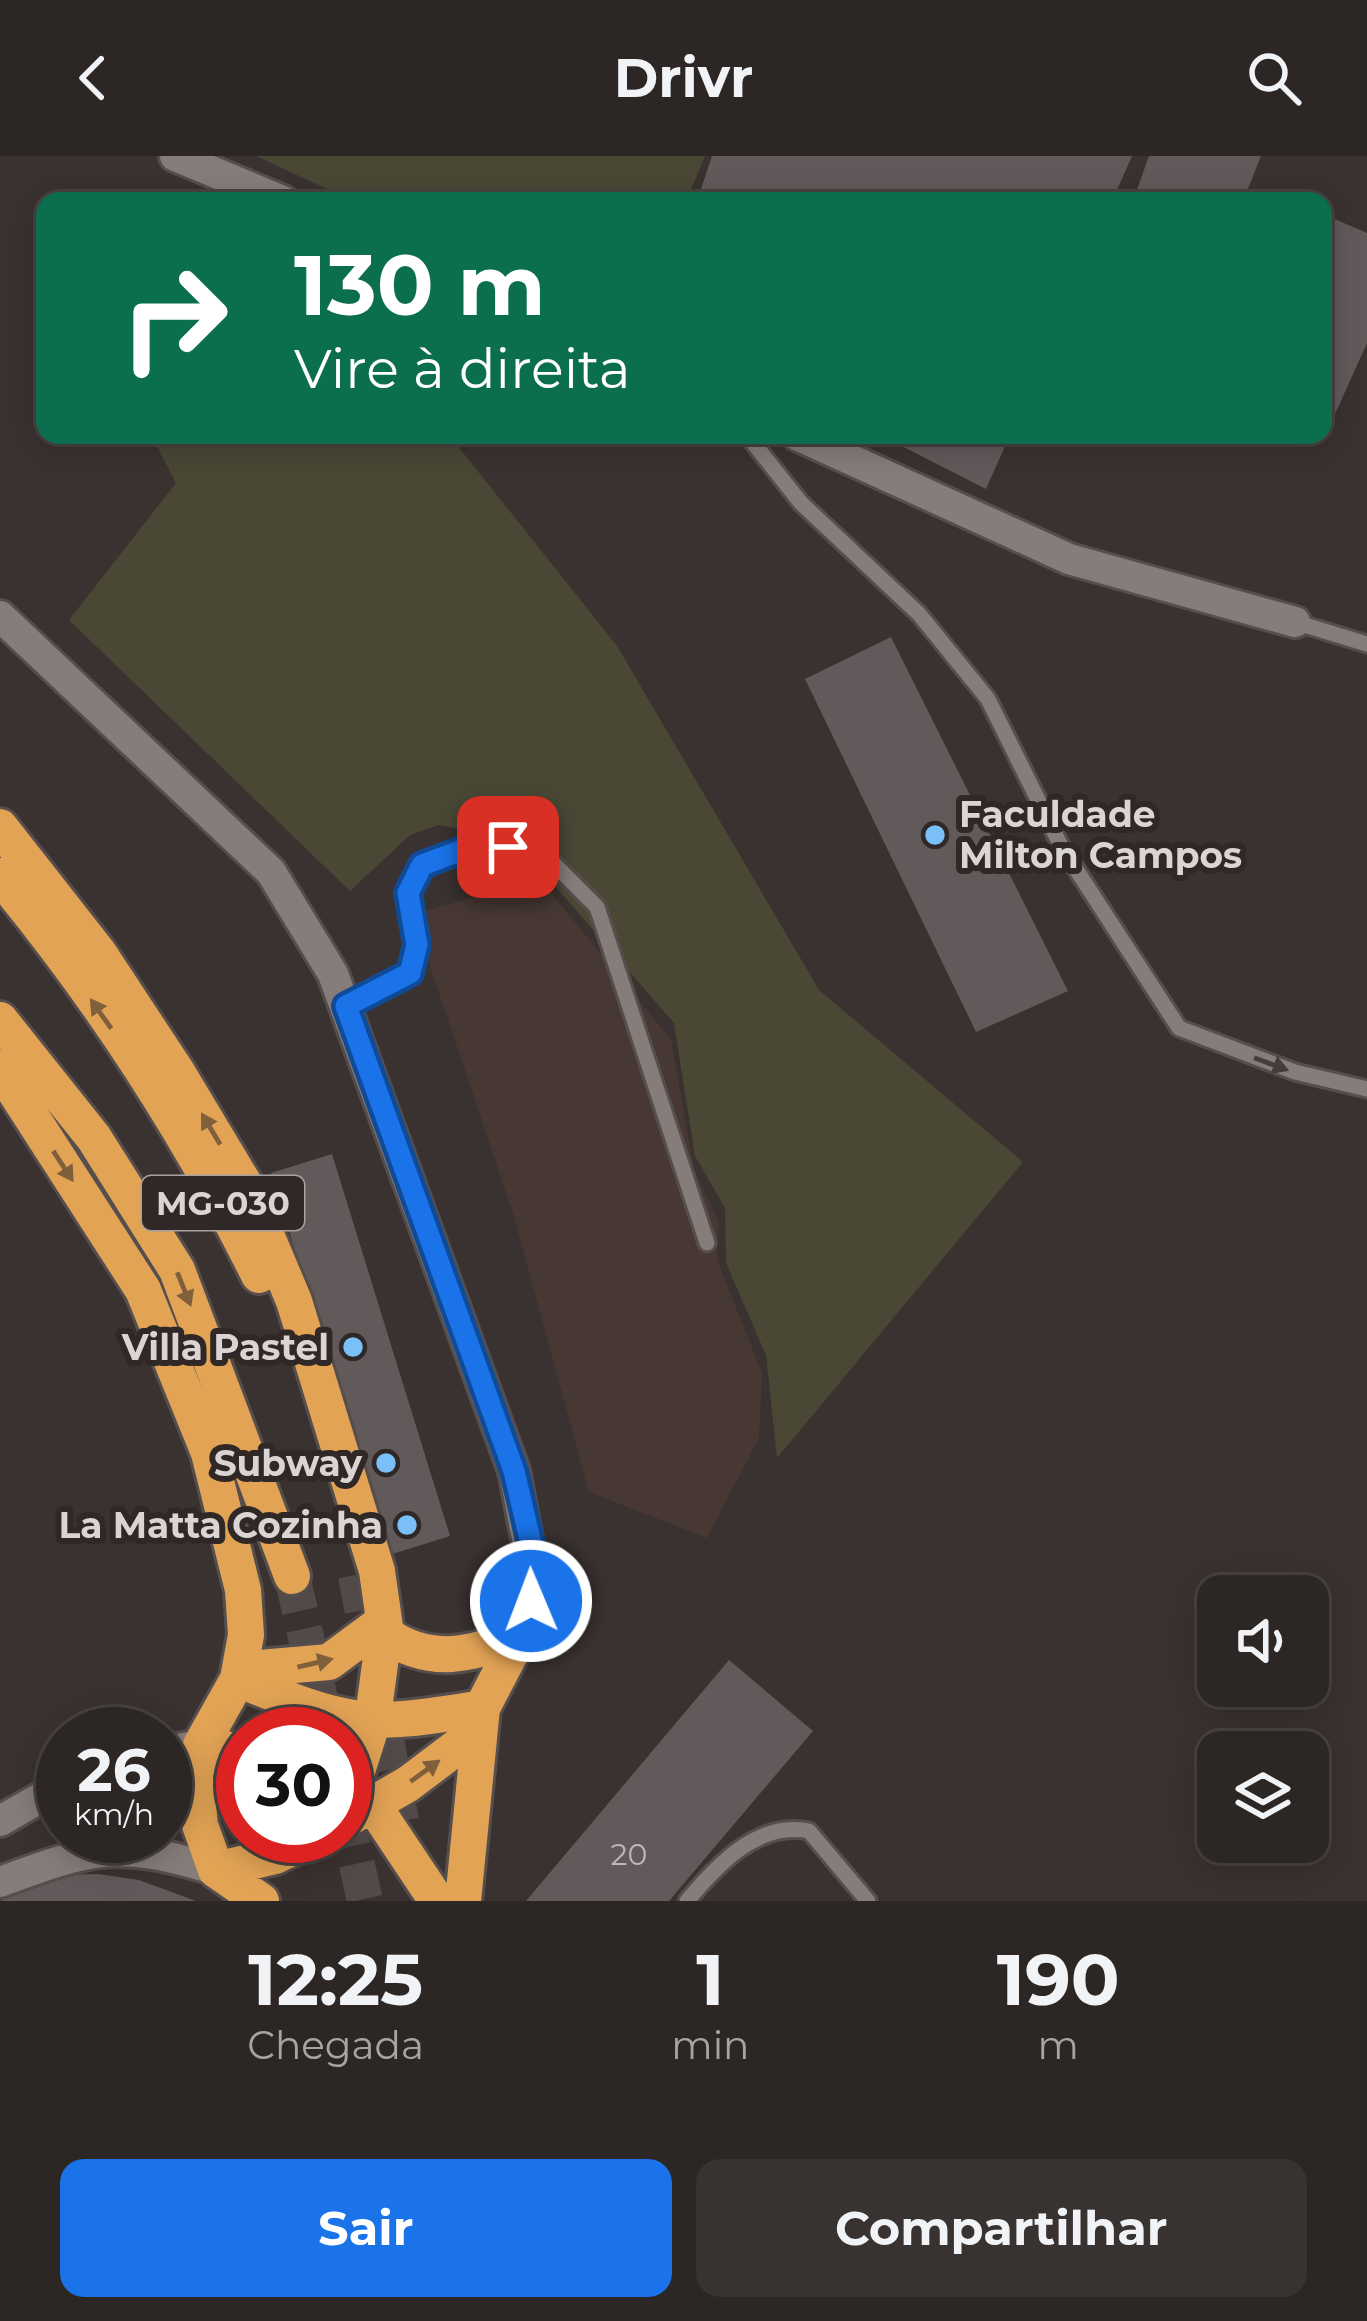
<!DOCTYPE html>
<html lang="pt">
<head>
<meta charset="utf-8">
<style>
	body { margin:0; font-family:Montserrat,sans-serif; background:#383231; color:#f1f3f6; height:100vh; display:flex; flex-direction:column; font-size:45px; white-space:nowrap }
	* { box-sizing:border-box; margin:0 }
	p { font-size:39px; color:#a6a5a6 }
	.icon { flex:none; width:66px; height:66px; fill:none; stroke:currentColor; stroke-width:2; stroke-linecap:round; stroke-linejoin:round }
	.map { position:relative; height:1745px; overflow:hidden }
	.panel { display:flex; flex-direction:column; background:#2c2624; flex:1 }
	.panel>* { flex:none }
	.guide { position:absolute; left:36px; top:36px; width:1296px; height:252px; border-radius:24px; box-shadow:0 6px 30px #0003,0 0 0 3px #484341; background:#0b6e4f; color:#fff; overflow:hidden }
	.buttons { position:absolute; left:1197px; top:1419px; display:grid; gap:24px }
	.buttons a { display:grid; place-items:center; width:132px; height:132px; border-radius:24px; background:#2c2624; box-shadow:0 6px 30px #0003,0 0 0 3px #484341; font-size:60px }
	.speed { position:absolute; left:36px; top:1551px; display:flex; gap:24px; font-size:60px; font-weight:700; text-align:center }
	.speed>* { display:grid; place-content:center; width:156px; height:156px; border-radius:50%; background:#2c2624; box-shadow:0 6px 30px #0003,0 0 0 3px #484341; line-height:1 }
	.speed small { font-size:30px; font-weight:400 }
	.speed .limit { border:18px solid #d22; background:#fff; color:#111 }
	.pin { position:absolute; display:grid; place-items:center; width:102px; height:102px; color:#fff; margin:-51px; border-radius:24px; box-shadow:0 6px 18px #0006 }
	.me { position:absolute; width:132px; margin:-66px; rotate:359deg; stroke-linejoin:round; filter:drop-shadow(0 0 9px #0008) }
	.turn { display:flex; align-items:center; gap:42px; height:252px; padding:0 60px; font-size:54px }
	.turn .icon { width:156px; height:156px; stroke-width:2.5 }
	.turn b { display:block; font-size:84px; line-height:102px }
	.eta { display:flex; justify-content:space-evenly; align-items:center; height:204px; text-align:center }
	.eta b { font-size:72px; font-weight:700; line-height:84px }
	.action { display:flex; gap:24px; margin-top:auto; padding:24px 60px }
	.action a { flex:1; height:138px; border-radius:24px; background:#1a73e8; color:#fff; font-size:48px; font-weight:700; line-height:138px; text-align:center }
	.action a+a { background:#383231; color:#f1f3f6 }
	header { display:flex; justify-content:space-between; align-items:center; height:156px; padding:0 60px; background:#2c2624; font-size:54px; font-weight:700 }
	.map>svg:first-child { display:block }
</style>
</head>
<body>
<header><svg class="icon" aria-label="back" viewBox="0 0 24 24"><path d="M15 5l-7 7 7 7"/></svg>Drivr<svg class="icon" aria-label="search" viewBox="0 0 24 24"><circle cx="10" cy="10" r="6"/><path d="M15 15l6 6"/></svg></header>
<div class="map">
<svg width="1367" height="1745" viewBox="0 0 1367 1745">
	<rect width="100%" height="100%" fill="#3a3230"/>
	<!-- built -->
	<path fill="#473834" d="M538 721 671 884 694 1013 719 1067 717 1104 762 1217 759 1282 707 1382 589 1336 513 1057 413 759Z"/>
	<!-- green -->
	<path fill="#4a4835" d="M256 0H705L686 45H353Z
		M151 279H449L617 490 819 834 1023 1006 777 1302 766 1199 726 1107 725 1052 695 1000 674 867 555 730 498 680 438 669 410 679 350 735 69 464 176 327Z"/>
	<!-- building -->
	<path fill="#62595a" d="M712 0H1132L1112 45H697Z
		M1149 0H1261L1243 45H1133Z
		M1323 58 1367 77V187L1331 267 1323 264Z
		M880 279H1010L986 333Z
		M891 481 1068 835 976 876 805 523Z
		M332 998 450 1380 389 1399 271 1017Z
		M729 1504 813 1575 669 1745H526Z
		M99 1718 139 1724 196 1745H0L54 1719Z"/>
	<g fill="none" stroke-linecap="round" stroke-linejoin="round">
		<!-- highway-tunnel -->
		<path stroke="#524a49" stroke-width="36" stroke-dasharray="36 18" stroke-linecap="butt" d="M356 1419 401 1665
			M292 1420 328 1578
			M345 1655 365 1745"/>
		<!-- lane casing -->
		<g stroke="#554e4d" stroke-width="21">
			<path id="lane" d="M747 279 801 347 919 458 988 543 1061 690 1179 872 1295 916 1367 933
				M1295 466 1367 488
				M346 850 410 817 417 789 408 737 422 709 476 689 539 693 597 751 707 1087
				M687 1745C718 1708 758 1665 809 1675L868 1745"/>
		</g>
		<!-- street casing -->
		<g stroke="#554e4d" stroke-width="36">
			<path id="street" d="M175 0 283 45
				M797 279 1069 403 1295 466
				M0 460 271 716 333 818 514 1315 534 1419 520 1479"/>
		</g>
		<!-- secondary casing -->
		<g stroke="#554e4d" stroke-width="36">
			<path id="secondary" d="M165 1595 201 1589
				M0 1665 63 1629
				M0 1726C94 1691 119 1684 216 1714"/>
		</g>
		<!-- highway casing -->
		<g stroke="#554e4d" stroke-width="42">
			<path id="highway" d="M0 671 98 796 177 916 246 1031 294 1145 377 1415 385 1471 372 1568 345 1653
				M0 720C100 841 189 978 259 1119
				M0 864 94 982 177 1114 292 1420
				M0 912 143 1134 209 1297 243 1434 246 1479 238 1523 201 1589 195 1620 200 1669 216 1714 261 1745
				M385 1478C430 1510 473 1499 520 1479
				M238 1523C348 1569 364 1572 482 1552
				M238 1523 260 1512 329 1506 383 1466
				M201 1589 243 1596
				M350 1637 381 1661 437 1745
				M345 1664 408 1628 478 1575
				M216 1714 275 1700 316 1680
				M463 1745 482 1552 520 1479"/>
		</g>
		<!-- lane -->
		<use href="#lane" stroke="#867d7a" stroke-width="15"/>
		<!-- street -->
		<use href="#street" stroke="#867d7a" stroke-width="30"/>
		<!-- secondary -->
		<use href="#secondary" stroke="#867d7a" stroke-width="30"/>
		<!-- highway -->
		<use href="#highway" stroke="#e2a355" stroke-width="36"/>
	</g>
	<!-- one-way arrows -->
	<defs><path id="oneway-solid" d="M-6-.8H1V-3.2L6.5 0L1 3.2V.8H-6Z" transform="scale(3)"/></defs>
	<g fill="#805f3b">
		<use href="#oneway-solid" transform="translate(101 858) rotate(-125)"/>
		<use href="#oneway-solid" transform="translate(211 973) rotate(-121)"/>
		<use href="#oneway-solid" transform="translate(63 1010) rotate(57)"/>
		<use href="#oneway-solid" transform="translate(184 1133) rotate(68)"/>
		<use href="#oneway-solid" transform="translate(315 1507) rotate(-13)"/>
		<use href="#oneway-solid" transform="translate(425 1615) rotate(-36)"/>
	</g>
	<use fill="#463d3b" href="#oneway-solid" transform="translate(1271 908) rotate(20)"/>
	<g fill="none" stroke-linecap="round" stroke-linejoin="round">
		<!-- route casing -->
		<g stroke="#114b97" stroke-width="30">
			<path id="route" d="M508 691 476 689 422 709 408 737 417 789 410 817 346 850 514 1315 532 1392 531 1445"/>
		</g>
		<!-- route -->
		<use href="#route" stroke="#1a73e8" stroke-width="21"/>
	</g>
	<!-- markers -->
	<g fill="#7abff8" stroke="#302826" stroke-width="4.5">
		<circle cx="935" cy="679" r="12"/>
		<circle cx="353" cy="1191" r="12"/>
		<circle cx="386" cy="1307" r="12"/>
		<circle cx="407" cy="1369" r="12"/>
	</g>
	<g text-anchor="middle" stroke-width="12" stroke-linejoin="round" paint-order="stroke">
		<!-- number labels -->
		<g font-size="30" fill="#bcb6b6">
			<text x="629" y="1709">20</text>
		</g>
		<!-- shield labels -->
		<rect fill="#302826" stroke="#a7a1a0" stroke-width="3" x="142" y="1020" width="162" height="54" rx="9"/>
		<g font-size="33" font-weight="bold" fill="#dad5d4">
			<text x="223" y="1059">MG-030</text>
		</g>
		<!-- poi labels -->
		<g font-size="36" font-weight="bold" fill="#dad5d4" stroke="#302826" text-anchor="end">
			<text x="959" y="671" text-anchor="start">Faculdade<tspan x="959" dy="41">Milton Campos</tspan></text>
			<text x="329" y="1204">Villa Pastel</text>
			<text x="362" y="1320">Subway</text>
			<text x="383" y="1382">La Matta Cozinha</text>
		</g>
	</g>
</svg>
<div class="buttons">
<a><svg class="icon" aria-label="sound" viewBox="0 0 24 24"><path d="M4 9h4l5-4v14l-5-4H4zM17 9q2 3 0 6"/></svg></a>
<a><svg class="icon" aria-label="layers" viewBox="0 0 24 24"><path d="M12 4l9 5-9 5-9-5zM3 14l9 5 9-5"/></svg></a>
</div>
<div class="speed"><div>26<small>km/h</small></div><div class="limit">30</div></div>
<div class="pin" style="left:508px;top:691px;background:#d93025"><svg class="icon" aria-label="arrive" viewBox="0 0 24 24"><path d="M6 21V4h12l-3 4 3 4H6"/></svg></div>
<svg class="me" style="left:531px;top:1445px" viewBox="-20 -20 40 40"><circle r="17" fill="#1a73e8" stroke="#fff" stroke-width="3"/><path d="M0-11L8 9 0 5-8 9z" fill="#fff"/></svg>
<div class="guide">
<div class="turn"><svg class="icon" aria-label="right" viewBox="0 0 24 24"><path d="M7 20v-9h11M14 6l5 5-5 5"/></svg><div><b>130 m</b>Vire à direita</div></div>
</div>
</div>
<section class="panel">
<div class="eta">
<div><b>12:25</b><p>Chegada</p></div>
<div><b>1</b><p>min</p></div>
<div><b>190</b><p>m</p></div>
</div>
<div class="action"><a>Sair</a><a>Compartilhar</a></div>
</section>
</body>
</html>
